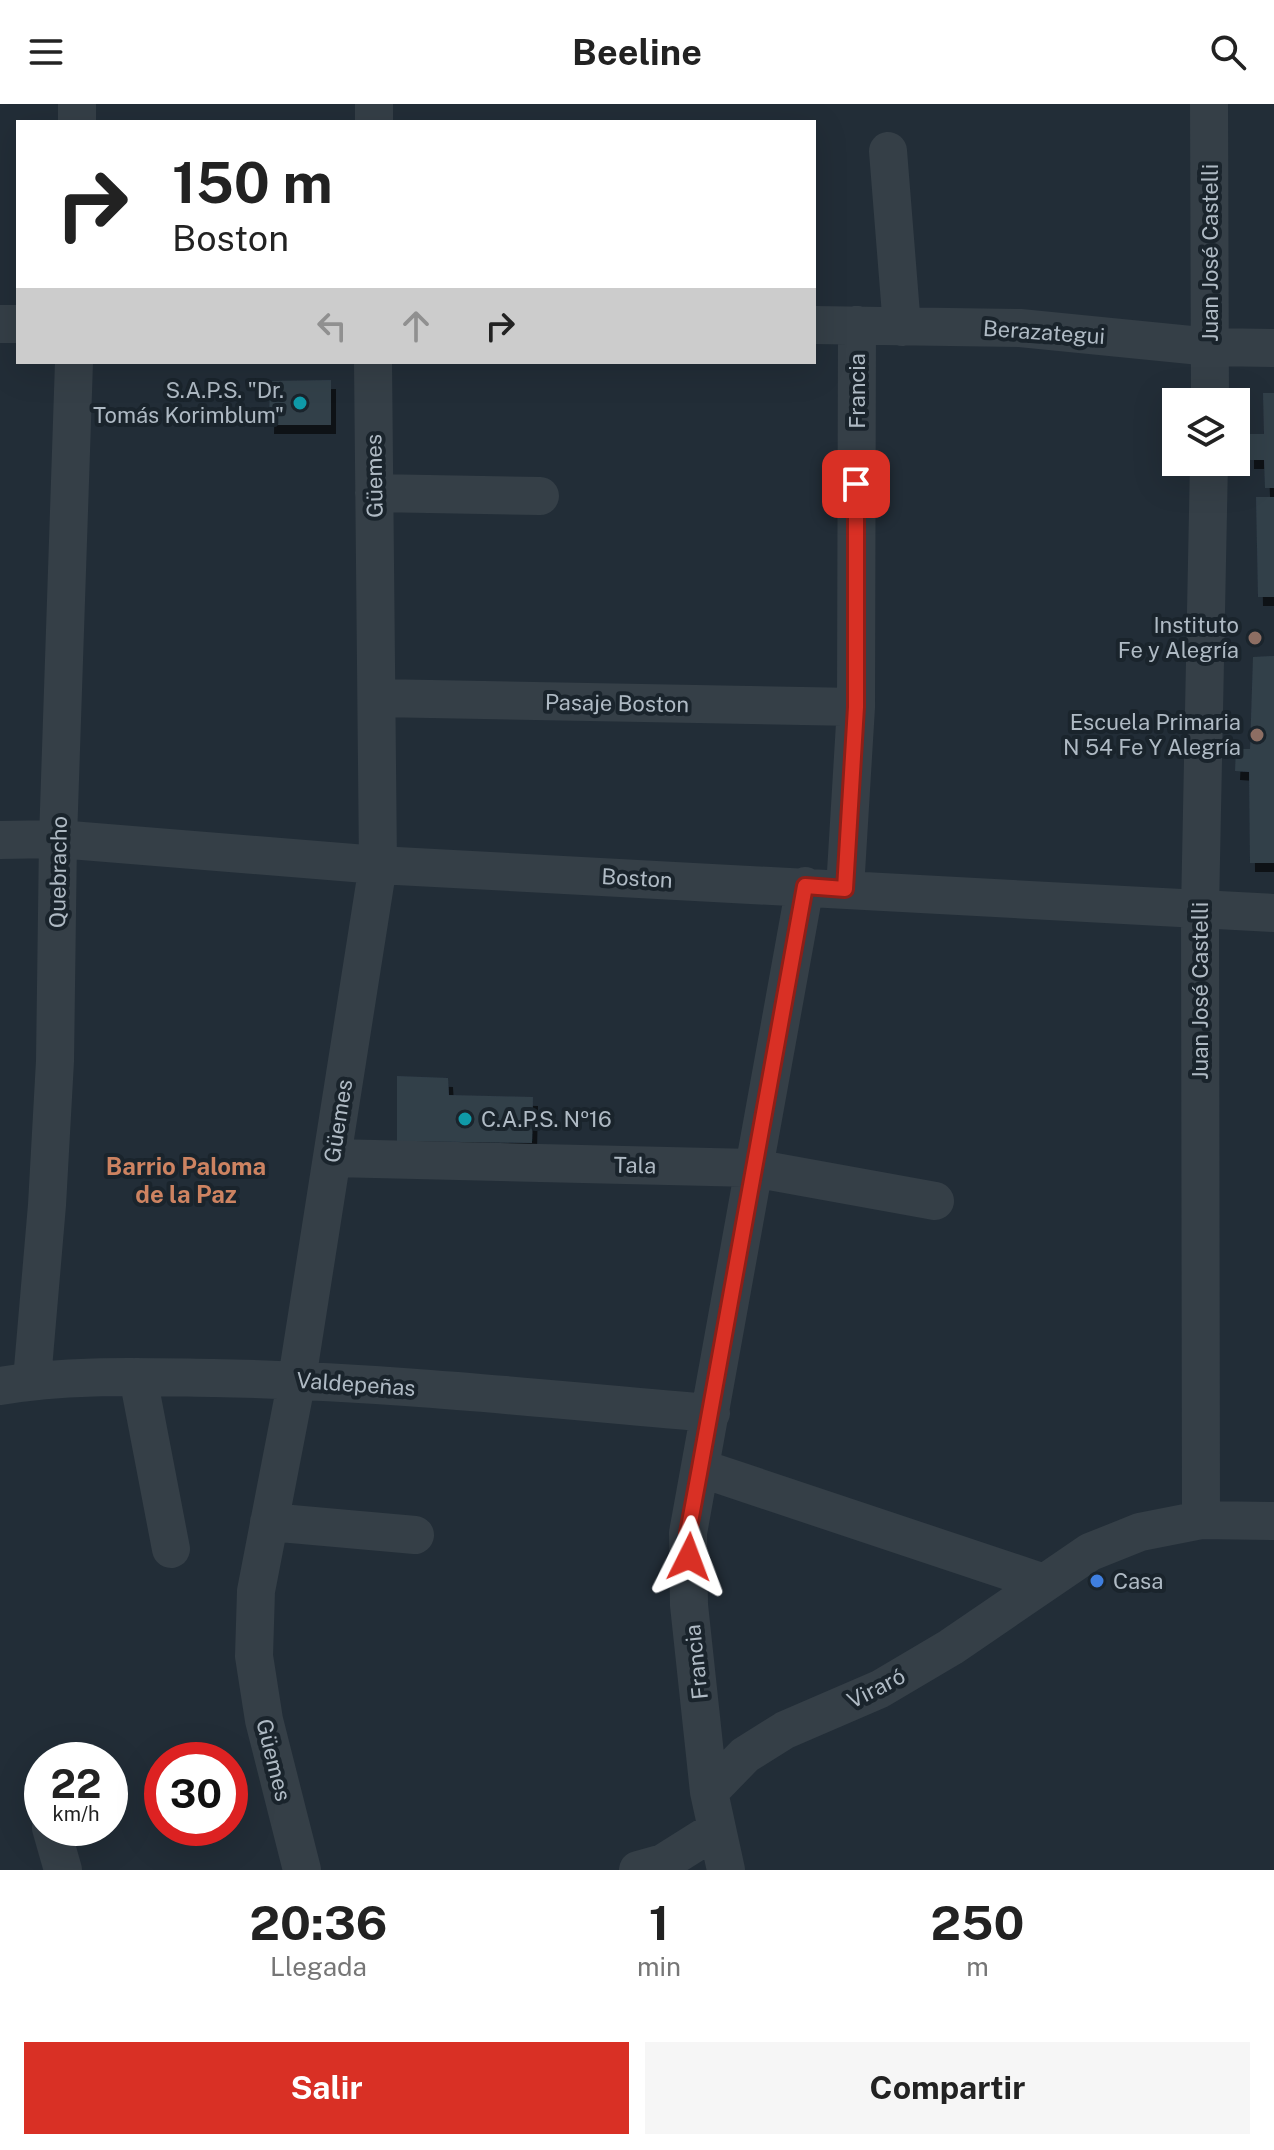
<!DOCTYPE html>
<html lang="es">
<head>
<meta charset="utf-8">
<style>
	body { margin:0; font-family:"Public Sans",sans-serif; background:#f6f6f6; color:#222; height:100vh; display:flex; flex-direction:column; font-size:30px; white-space:nowrap }
	* { box-sizing:border-box; margin:0 }
	p { font-size:26px; color:#767676 }
	.icon { flex:none; width:44px; height:44px; fill:none; stroke:currentColor; stroke-width:2; stroke-linecap:round; stroke-linejoin:round }
	.map { position:relative; height:1766px; overflow:hidden }
	.details { display:flex; flex-direction:column; background:#fff; flex:1 }
	.details>* { flex:none }
	.hud { position:absolute; left:16px; top:16px; width:800px; height:244px; border-radius:0px; box-shadow:0 8px 32px #0002; background:#fff; color:#222; overflow:hidden }
	.fabs { position:absolute; left:1162px; top:284px; display:grid; gap:16px }
	.fabs a { display:grid; place-items:center; width:88px; height:88px; border-radius:0px; background:#fff; box-shadow:0 8px 32px #0002; font-size:40px }
	.speed { position:absolute; left:24px; top:1638px; display:flex; gap:16px; font-size:40px; font-weight:700; text-align:center }
	.speed>* { display:grid; place-content:center; width:104px; height:104px; border-radius:50%; background:#fff; box-shadow:0 8px 32px #0002; line-height:1 }
	.speed small { font-size:20px; font-weight:400 }
	.speed .limit { border:12px solid #d22; background:#fff; color:#111 }
	.pin { position:absolute; display:grid; place-items:center; width:68px; height:68px; color:#fff; margin:-34px; border-radius:16px; box-shadow:0 4px 12px #0006 }
	.me { position:absolute; width:88px; margin:-44px; rotate:3deg; stroke-linejoin:round; filter:drop-shadow(0 0 6px #0008) }
	.turn { display:flex; align-items:center; gap:28px; height:168px; padding:0 24px; font-size:36px }
	.turn .icon { width:104px; height:104px; stroke-width:2.5 }
	.turn b { display:block; font-size:56px; line-height:68px }
	.lanes { display:flex; align-items:center; height:76px; padding:0 24px; background:#0003; justify-content:center; gap:40px; direction:ltr }
	.lanes .off { opacity:.35 }
	.eta { display:flex; justify-content:space-evenly; align-items:center; height:136px; text-align:center }
	.eta b { font-size:48px; font-weight:700; line-height:56px }
	.button { display:flex; gap:16px; margin-top:auto; padding:16px 24px }
	.button a { flex:1; height:92px; border-radius:0px; background:#d93025; color:#fff; font-size:32px; font-weight:700; line-height:92px; text-align:center }
	.button a+a { background:#f6f6f6; color:#222 }
	header { display:flex; justify-content:space-between; align-items:center; height:104px; padding:0 24px; background:#fff; font-size:36px; font-weight:700 }
	.map>svg:first-child { display:block }
</style>
</head>
<body>
<header><svg class="icon" aria-label="menu" viewBox="0 0 24 24"><path d="M4 6h16M4 12h16M4 18h16"/></svg>Beeline<svg class="icon" aria-label="search" viewBox="0 0 24 24"><circle cx="10" cy="10" r="6"/><path d="M15 15l6 6"/></svg></header>
<div class="map">
<svg width="1274" height="1766" viewBox="0 0 1274 1766">
	<defs>
		<filter id="shadow"><feDropShadow dx="5" dy="9" stdDeviation="0" flood-color="#0009"/></filter>
	</defs>
	<rect width="100%" height="100%" fill="#222d37"/>
	<!-- building -->
	<path fill="#313f4a" filter="url(#shadow)" d="M331 276V321H269L270 277Z
		M1263 289H1274V384H1265L1264 356H1249V330H1264Z
		M1256 393H1274V493H1258Z
		M1274 552V759H1250L1249 668 1235 667 1236 645H1250L1253 553Z
		M397 972 448 974 449 991 533 993 532 1039 397 1037Z"/>
	<g fill="none" stroke-linecap="round" stroke-linejoin="round">
		<!-- minor -->
		<path stroke="#353f47" stroke-width="38" d="M1209 0 1210 298
			M77 18V0
			M374 18V0
			M888 47 902 223
			M0 220H18
			M814 221 1020 224 1211 243 1274 244
			M374 389 540 392
			M378 594 856 603
			M0 736 58 735 378 761 1274 809
			M845 785 856 603 857 221
			M333 1054 753 1064 935 1097
			M138 1273 171 1445
			M32 1276 47 1101 55 957 58 735 74 258
			M0 1282C70 1270 142 1273 213 1274 379 1277 545 1295 711 1309
			M700 1364 1044 1479
			M1201 1416 1200 806 1209 358
			M269 1418 415 1431
			M709 1688 745 1651 785 1626 880 1585 951 1543 1090 1448 1140 1428 1201 1416 1274 1417
			M51 1724 63 1766
			M302 1766 264 1616 254 1552 256 1487 297 1275 378 761 373 258
			M638 1766 663 1759 717 1725
			M726 1766 709 1688 689 1501 688 1429 805 782"/>
	</g>
	<g fill="none" stroke-linecap="round" stroke-linejoin="round">
		<!-- route casing -->
		<g stroke="#8d1f18" stroke-width="20">
			<path id="route" d="M689 1453 688 1429 700 1364 805 782 845 785 856 603V380"/>
		</g>
		<!-- route -->
		<use href="#route" stroke="#d93025" stroke-width="14"/>
	</g>
	<!-- markers -->
	<g fill="#0f9aa8" stroke="#1a242c" stroke-width="3">
		<circle cx="300" cy="299" r="8"/>
		<circle cx="465" cy="1015" r="8"/>
	</g>
	<g fill="#8d6e63" stroke="#1a242c" stroke-width="3">
		<circle cx="1255" cy="534" r="8"/>
		<circle cx="1257" cy="631" r="8"/>
	</g>
	<circle fill="#3f7fe0" stroke="#1a242c" stroke-width="3" cx="1097" cy="1477" r="8"/>
	<g text-anchor="middle" stroke-width="8" stroke-linejoin="round" paint-order="stroke">
		<!-- street labels -->
		<g font-size="22" fill="#afbac4" stroke="#1a242c">
			<text transform="translate(1210 149) rotate(-90)" y="8">Juan José Castelli</text>
			<text transform="translate(1044 228) rotate(4)" y="8">Berazategui</text>
			<text transform="translate(857 287) rotate(-90)" y="8">Francia</text>
			<text transform="translate(374 372) rotate(-91)" y="8">Güemes</text>
			<text transform="translate(617 599) rotate(1)" y="8">Pasaje Boston</text>
			<text transform="translate(58 768) rotate(-89)" y="8">Quebracho</text>
			<text transform="translate(637 774) rotate(3)" y="8">Boston</text>
			<text transform="translate(1200 887) rotate(-90)" y="8">Juan José Castelli</text>
			<text transform="translate(338 1017) rotate(-81)" y="8">Güemes</text>
			<text transform="translate(635 1061) rotate(1)" y="8">Tala</text>
			<text transform="translate(356 1280) rotate(4)" y="8">Valdepeñas</text>
			<text transform="translate(696 1558) rotate(-96)" y="8">Francia</text>
			<text transform="translate(876 1584) rotate(-27)" y="8">Viraró</text>
			<text transform="translate(274 1656) rotate(76)" y="8">Güemes</text>
		</g>
		<!-- poi labels -->
		<g font-size="22" fill="#afbac4" stroke="#1a242c" text-anchor="end">
			<text x="284" y="294">S.A.P.S. "Dr.<tspan x="284" dy="25">Tomás Korimblum"</tspan></text>
			<text x="1239" y="529">Instituto<tspan x="1239" dy="25">Fe y Alegría</tspan></text>
			<text x="1241" y="626">Escuela Primaria<tspan x="1241" dy="25">N 54 Fe Y Alegría</tspan></text>
			<text x="481" y="1023" text-anchor="start">C.A.P.S. Nº16</text>
			<text x="1113" y="1485" text-anchor="start">Casa</text>
		</g>
		<!-- neighbourhood labels -->
		<g font-size="24" font-weight="bold" fill="#cd8361" stroke="#1a242c">
			<text x="186" y="1071">Barrio Paloma<tspan x="186" dy="28">de la Paz</tspan></text>
		</g>
	</g>
</svg>
<div class="fabs">
<a><svg class="icon" aria-label="layers" viewBox="0 0 24 24"><path d="M12 4l9 5-9 5-9-5zM3 14l9 5 9-5"/></svg></a>
</div>
<div class="speed"><div>22<small>km/h</small></div><div class="limit">30</div></div>
<div class="pin" style="left:856px;top:380px;background:#d93025"><svg class="icon" aria-label="arrive" viewBox="0 0 24 24"><path d="M6 21V4h12l-3 4 3 4H6"/></svg></div>
<svg class="me" style="left:689px;top:1453px" viewBox="-20 -20 40 40"><path d="M0-17L14 15 0 8-14 15z" fill="#d93025" stroke="#fff" stroke-width="4"/></svg>
<div class="hud">
<div class="turn"><svg class="icon" aria-label="right" viewBox="0 0 24 24"><path d="M7 20v-9h11M14 6l5 5-5 5"/></svg><div><b>150 m</b>Boston</div></div>
<div class="lanes"><svg class="icon off" aria-label="left" viewBox="0 0 24 24"><path d="M17 20v-9H6M10 6l-5 5 5 5"/></svg><svg class="icon off" aria-label="ahead" viewBox="0 0 24 24"><path d="M12 20V5M6 11l6-6 6 6"/></svg><svg class="icon" aria-label="right" viewBox="0 0 24 24"><path d="M7 20v-9h11M14 6l5 5-5 5"/></svg></div>
</div>
</div>
<section class="details">
<div class="eta">
<div><b>20:36</b><p>Llegada</p></div>
<div><b>1</b><p>min</p></div>
<div><b>250</b><p>m</p></div>
</div>
<div class="button"><a>Salir</a><a>Compartir</a></div>
</section>
</body>
</html>
